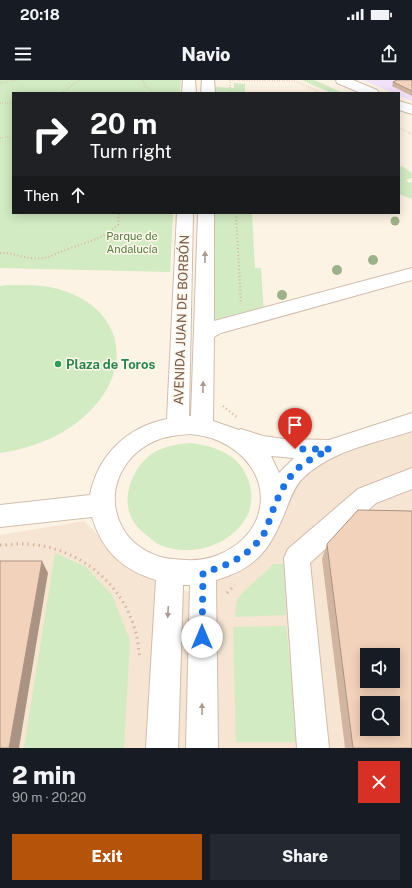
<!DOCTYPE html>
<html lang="en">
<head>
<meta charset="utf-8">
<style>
	body { margin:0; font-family:"Public Sans",sans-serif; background:#242831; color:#f1f3f6; height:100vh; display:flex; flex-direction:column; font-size:15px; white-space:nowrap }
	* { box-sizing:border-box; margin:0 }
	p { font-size:13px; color:#9ea1a6 }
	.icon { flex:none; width:22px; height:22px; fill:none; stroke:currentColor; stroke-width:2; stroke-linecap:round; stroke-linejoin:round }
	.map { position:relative; height:668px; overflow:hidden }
	.panel { display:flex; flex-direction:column; background:#171b24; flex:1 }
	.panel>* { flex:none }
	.banner { position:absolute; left:12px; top:12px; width:388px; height:122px; border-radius:0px; box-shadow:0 2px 10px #0003; background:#202124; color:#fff; overflow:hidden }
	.tools { position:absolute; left:360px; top:568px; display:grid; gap:8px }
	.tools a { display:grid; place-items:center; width:40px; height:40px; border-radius:0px; background:#171b24; box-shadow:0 2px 10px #0003; font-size:20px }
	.pin { position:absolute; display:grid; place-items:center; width:34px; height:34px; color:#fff; margin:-41px -17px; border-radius:50% 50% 50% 0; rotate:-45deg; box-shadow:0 0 4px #0007 }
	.pin .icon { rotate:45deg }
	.me { position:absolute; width:44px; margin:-22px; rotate:0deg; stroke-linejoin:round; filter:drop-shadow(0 0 3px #0008) }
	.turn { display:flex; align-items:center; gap:14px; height:84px; padding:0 12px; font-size:18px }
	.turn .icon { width:52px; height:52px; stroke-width:2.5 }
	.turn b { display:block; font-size:28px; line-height:34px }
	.then { display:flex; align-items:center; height:38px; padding:0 12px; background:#0003; gap:8px; font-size:15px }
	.round { display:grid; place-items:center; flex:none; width:42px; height:42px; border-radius:0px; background:#242831 }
	.overview { display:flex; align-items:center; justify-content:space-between; height:68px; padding:0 12px }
	h1 { font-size:24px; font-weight:800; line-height:30px }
	.action { display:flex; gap:8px; margin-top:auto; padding:8px 12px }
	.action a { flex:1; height:46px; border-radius:0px; background:#b45309; color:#fff; font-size:16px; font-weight:800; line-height:46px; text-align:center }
	.action a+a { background:#242831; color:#f1f3f6 }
	.status { display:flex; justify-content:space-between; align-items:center; height:28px; padding:0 20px; background:#171b24; direction:ltr }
	.status svg { height:11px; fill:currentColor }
	header { display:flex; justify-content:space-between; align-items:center; height:52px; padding:0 12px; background:#171b24; font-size:18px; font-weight:800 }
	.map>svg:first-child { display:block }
</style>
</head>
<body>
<div class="status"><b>20:18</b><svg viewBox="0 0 49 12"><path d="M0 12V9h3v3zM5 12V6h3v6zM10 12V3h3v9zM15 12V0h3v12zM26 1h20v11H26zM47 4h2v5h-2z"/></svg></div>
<header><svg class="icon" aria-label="menu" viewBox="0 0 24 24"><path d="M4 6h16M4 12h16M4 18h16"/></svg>Navio<svg class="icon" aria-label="share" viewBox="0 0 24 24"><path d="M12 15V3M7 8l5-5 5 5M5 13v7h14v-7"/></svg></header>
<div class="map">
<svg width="412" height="668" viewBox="0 0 412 668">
	<rect width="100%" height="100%" fill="#fdf3e4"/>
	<!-- residential -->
	<path fill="#f5e5d2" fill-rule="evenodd" d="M412 345V668H0V455L84 441 127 483 188 512 263 473 304 387ZM367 575H393V601H367ZM367 623H393V649H367Z"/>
	<!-- education -->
	<path fill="#f1e1f9" d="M363 0H412V21L399 16V13H393Z"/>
	<!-- green -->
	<path fill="#d2ebc2" d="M0 0H181L180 13H13V133H173L170 192 0 188Z
		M302 0H314L343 13H331Z
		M234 3 245 4V13H215V7L234 8Z
		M402 86 412 93V98L406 100 409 103 412 102V119L399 114V87Z
		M215 133H252L255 188H261L264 234 214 248Z
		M7 205C24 205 42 204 58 209 123 227 136 288 87 334 64 356 31 369 0 373V206Z
		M191 363C221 367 246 378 251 411 252 419 251 430 246 438 229 467 187 479 156 463 152 460 148 456 144 453 116 432 127 391 153 373 164 366 178 364 191 363Z
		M55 473 86 487 112 515 130 561 124 668H24Z
		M273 484H284L286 535 235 537C236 532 236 526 237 521 241 511 264 495 273 484Z
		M286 546 298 662H236L233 547Z"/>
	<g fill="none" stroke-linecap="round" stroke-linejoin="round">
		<!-- minor casing -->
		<g stroke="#d1bdad" stroke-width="2">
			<path id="minor" d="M183 0H195L196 13H182Z
				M202 0H214L215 13H201Z
				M336 0H353L377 10 379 13H361L337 3Z
				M399 21 412 25V34L399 30Z
				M177 133H193L189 336H191L198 133H214V241L412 188V200L221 253 214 257 213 341 239 350 241 349 263 356 284 359 329 360 412 333V351C376 363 332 370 303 398 295 406 291 416 287 427 271 467 260 487 216 500L218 668H186L190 505H183L178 668H146L156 500C123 490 102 471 92 437L0 447V425L90 415C98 375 127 347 167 339ZM190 354C200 355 210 357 219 361 275 386 275 452 218 475 204 481 188 481 173 479 155 478 135 467 125 452 102 417 120 375 157 360 167 356 179 355 190 354ZM271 376 294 378 279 393Z
				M412 388V409L376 423 310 483 329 668H297L284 478 288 469 358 409Z"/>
		</g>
		<!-- path-far3 -->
		<path stroke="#d8b59e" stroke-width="1.5" stroke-dasharray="0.5 2" stroke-linecap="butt" d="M143 0 145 7 149 8 154 13
			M0 3 18 0
			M61 13 80 0
			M230 13V0L295 1 322 13
			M0 23H13
			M399 48 412 54
			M0 58 13 56"/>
		<!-- path-far2 -->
		<path stroke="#d8b59e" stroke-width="2" stroke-dasharray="1 2.5" stroke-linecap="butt" d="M236 133 241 224
			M0 173C11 172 19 177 30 178 49 180 53 174 68 169 89 161 101 160 118 145L119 133"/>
		<!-- path-far1 -->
		<path stroke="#d8b59e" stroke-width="2.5" stroke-dasharray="1 3" stroke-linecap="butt" d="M223 326 238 338"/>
		<!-- path -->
		<path stroke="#d8b59e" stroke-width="3" stroke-dasharray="1.5 4" stroke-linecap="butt" d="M0 465C9 465 19 463 28 464 78 468 121 501 135 550 138 558 138 568 140 577
			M227 513 235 505"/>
		<!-- minor -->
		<use href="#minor" fill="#fff" fill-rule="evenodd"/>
	</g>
	<!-- trees -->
	<g fill="#9eb28a">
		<circle cx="395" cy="141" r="4.5"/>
		<circle cx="373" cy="180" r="5"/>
		<circle cx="337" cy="190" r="5"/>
		<circle cx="282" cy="215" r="5"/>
	</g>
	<!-- wall -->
	<path fill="#d1b5a1" d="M396 0H412V16L392 6 393 2Z
		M327 464 412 668H345L322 479Z"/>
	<!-- shaded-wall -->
	<path fill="#aa9383" d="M42 481 48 493 19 668H9Z"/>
	<!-- building -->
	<path fill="#f3d2bb" stroke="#aa9383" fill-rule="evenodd" d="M397 0H412V11L393 2Z
		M358 430 412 431V668H353L327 464ZM367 575H393V601H367ZM367 623H393V649H367Z
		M0 481H42L9 668H0Z"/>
	<!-- one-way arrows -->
	<defs><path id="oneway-solid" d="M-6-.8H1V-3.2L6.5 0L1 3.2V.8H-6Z"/></defs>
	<g fill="#ad9b92">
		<use href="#oneway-solid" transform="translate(205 177) rotate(-89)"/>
		<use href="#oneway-solid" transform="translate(203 307) rotate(-89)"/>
		<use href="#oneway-solid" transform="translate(168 532) rotate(93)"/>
		<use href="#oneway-solid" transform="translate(202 629) rotate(-90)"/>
	</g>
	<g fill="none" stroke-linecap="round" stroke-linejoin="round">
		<!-- route -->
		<path stroke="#1a73e8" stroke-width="7" stroke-dasharray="0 12.6" d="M202 557 203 493C228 485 250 476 265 452 268 447 269 440 271 435 277 419 283 405 294 392 303 382 318 376 330 369H295"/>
	</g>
	<!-- markers -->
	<circle fill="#2e9e5b" stroke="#fff7eb" stroke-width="1.5" cx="58" cy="284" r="4"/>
	<g text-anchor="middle" stroke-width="3" stroke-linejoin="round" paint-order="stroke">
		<!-- far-park labels -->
		<g font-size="11" fill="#517d40" stroke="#fff7eb">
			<text x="132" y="160">Parque de<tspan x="132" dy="13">Andalucía</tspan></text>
		</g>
		<!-- street labels -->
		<g font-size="13" fill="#765949" stroke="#fff7eb">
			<text transform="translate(181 240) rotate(-88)" y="5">AVENIDA JUAN DE BORBÓN</text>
		</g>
		<!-- leisure labels -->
		<g font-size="13" font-weight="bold" fill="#27864d" stroke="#fff7eb" text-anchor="start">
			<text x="66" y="289">Plaza de Toros</text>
		</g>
	</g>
</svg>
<div class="tools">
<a><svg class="icon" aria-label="sound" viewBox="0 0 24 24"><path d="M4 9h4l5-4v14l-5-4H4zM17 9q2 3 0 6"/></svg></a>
<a><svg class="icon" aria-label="search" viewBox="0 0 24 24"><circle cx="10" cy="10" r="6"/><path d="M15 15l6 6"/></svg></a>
</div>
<div class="pin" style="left:295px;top:369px;background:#d93025"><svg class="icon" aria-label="arrive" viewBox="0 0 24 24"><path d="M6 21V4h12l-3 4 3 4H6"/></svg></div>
<svg class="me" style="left:202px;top:557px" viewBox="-20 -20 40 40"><circle r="19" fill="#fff"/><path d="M0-13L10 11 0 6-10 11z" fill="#1a73e8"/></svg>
<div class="banner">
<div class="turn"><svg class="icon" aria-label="right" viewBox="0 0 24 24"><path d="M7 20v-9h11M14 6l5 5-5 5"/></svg><div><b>20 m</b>Turn right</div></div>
<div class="then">Then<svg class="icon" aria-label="ahead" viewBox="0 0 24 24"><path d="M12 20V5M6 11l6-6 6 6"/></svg></div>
</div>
</div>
<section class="panel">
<div class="overview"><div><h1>2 min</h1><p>90 m · 20:20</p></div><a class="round" style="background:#d93025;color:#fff"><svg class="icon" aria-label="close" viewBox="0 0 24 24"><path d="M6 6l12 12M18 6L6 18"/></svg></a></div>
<div class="action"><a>Exit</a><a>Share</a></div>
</section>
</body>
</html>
